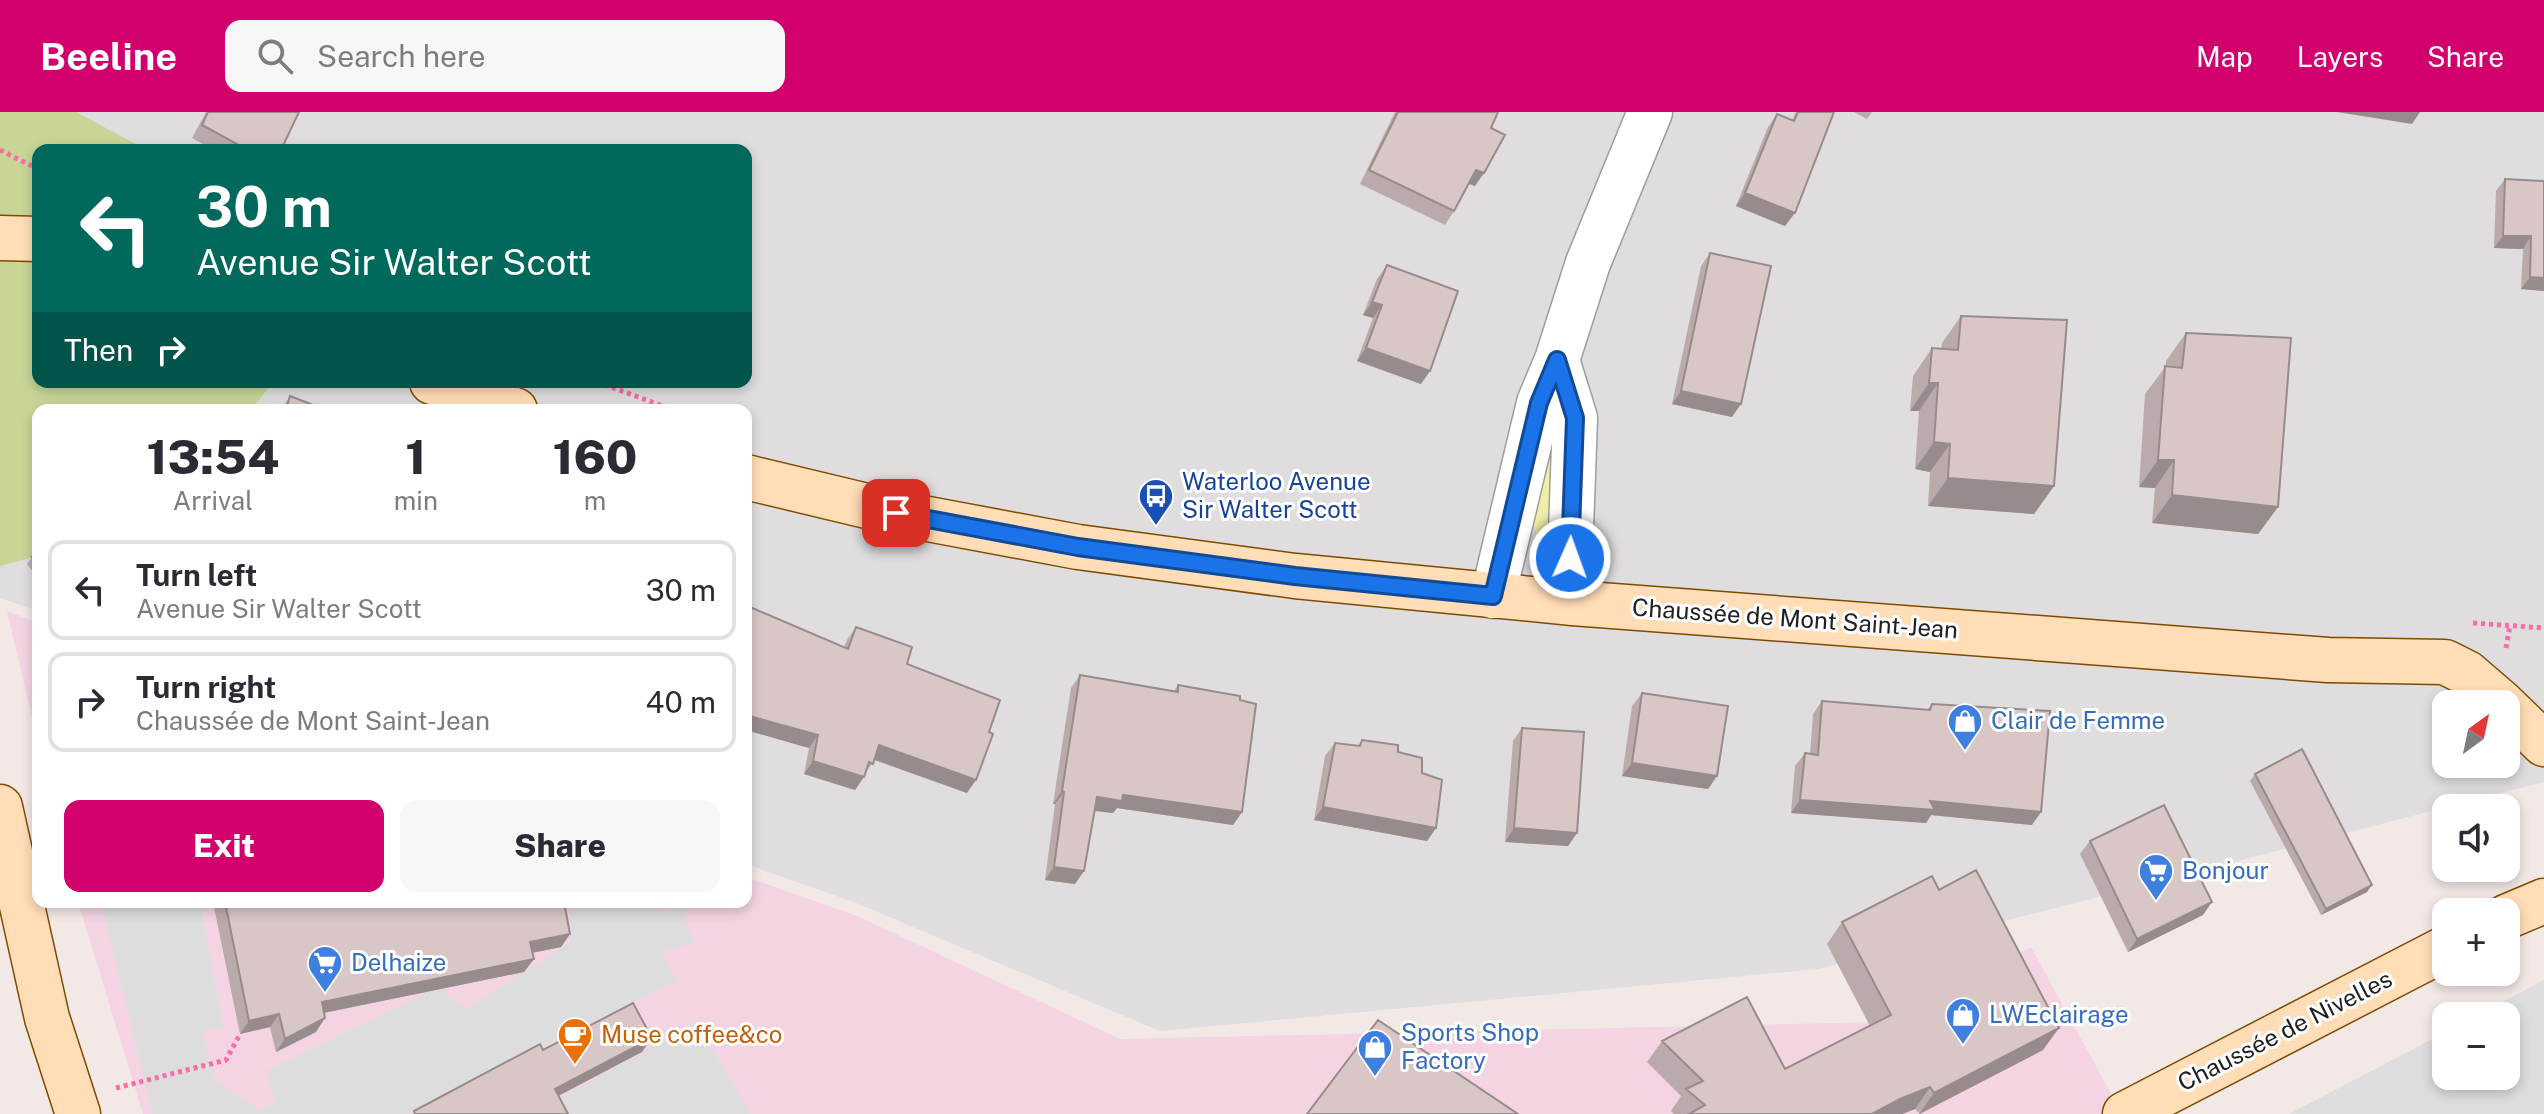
<!DOCTYPE html>
<html lang="en">
<head>
<meta charset="utf-8">
<style>
	body { margin:0; font-family:"Public Sans",sans-serif; background:#f7f7f7; color:#2b2b33; height:100vh; display:flex; flex-direction:column; font-size:30px; white-space:nowrap }
	* { box-sizing:border-box; margin:0 }
	p { font-size:26px; color:#7c7c81 }
	.icon { flex:none; width:44px; height:44px; fill:none; stroke:currentColor; stroke-width:2; stroke-linecap:round; stroke-linejoin:round }
	.map { position:relative; flex:1; overflow:hidden }
	.drawer { position:absolute; left:32px; top:292px; width:720px; height:504px; display:flex; flex-direction:column; background:#fff; border-radius:16px; box-shadow:0 4px 12px #0003 }
	.drawer>* { flex:none }
	.banner { position:absolute; left:32px; top:32px; width:720px; height:244px; border-radius:16px; box-shadow:0 4px 12px #0003; background:#00695c; color:#fff; overflow:hidden }
	.needle { width:52px; rotate:33deg }
	.fabs { position:absolute; left:2432px; top:578px; display:grid; gap:16px }
	.fabs a { display:grid; place-items:center; width:88px; height:88px; border-radius:16px; background:#fff; box-shadow:0 4px 12px #0003; font-size:40px }
	.pin { position:absolute; display:grid; place-items:center; width:68px; height:68px; color:#fff; margin:-34px; border-radius:16px; box-shadow:0 4px 12px #0006 }
	.me { position:absolute; width:88px; margin:-44px; rotate:2deg; stroke-linejoin:round; filter:drop-shadow(0 0 6px #0008) }
	.turn { display:flex; align-items:center; gap:28px; height:168px; padding:0 32px; font-size:36px }
	.turn .icon { width:104px; height:104px; stroke-width:2.5 }
	.turn b { display:block; font-size:56px; line-height:68px }
	.then { display:flex; align-items:center; height:76px; padding:0 32px; background:#0003; gap:16px; font-size:30px }
	.eta { display:flex; justify-content:space-evenly; align-items:center; height:136px; text-align:center }
	.eta b { font-size:48px; font-weight:800; line-height:56px }
	.cta { display:flex; gap:16px; margin-top:auto; padding:16px 32px }
	.cta a { flex:1; height:92px; border-radius:16px; background:#d1006d; color:#fff; font-size:32px; font-weight:800; line-height:92px; text-align:center }
	.cta a+a { background:#f7f7f7; color:#2b2b33 }
	ul { padding:0; list-style:none }
	li { display:flex; align-items:center; gap:24px; height:100px; margin:0 16px 12px; padding:0 16px; border:4px solid #e1e1e2; border-radius:16px }
	li div { flex:1 }
	li b { display:block; font-size:30px }
	li em { font-style:normal }
	header { display:flex; align-items:center; gap:48px; box-sizing:border-box; height:112px; padding:0 40px; background:#d1006d; color:#fff }
	header strong { font-size:38px }
	nav { display:flex; gap:44px; margin-inline-start:auto; font-size:28px }
	.search { width:560px; height:72px; background:#f7f7f7; display:flex; align-items:center; gap:20px; box-sizing:border-box; padding:0 28px; border-radius:16px; color:#7c7c81; font-size:30px }
	.map>svg:first-child { display:block }
</style>
</head>
<body>
<header>
<strong>Beeline</strong>
<div class="search"><svg class="icon" aria-label="search" viewBox="0 0 24 24"><circle cx="10" cy="10" r="6"/><path d="M15 15l6 6"/></svg>Search here</div>
<nav><a>Map</a><a>Layers</a><a>Share</a></nav>
</header>
<div class="map">
<svg width="2544" height="1002" viewBox="0 0 2544 1002">
	<rect width="100%" height="100%" fill="#f2e8e6"/>
	<!-- residential -->
	<path fill="#dfddde" fill-rule="evenodd" d="M0 0H2544V670L1818 857 1160 919 854 790 746 752V298H38V499L0 486ZM38 38H746V270H38ZM2446 592H2506V652H2446Z"/>
	<!-- commercial -->
	<path fill="#f4d4e3" d="M7 499 38 511V631Z
		M746 765 857 804 1120 927 1884 910 2031 835 2122 1002H143L78 790H746Z"/>
	<!-- grass -->
	<path fill="#f0efa8" d="M1556 296 1553 408 1538 427 1530 400Z"/>
	<!-- forest -->
	<path fill="#c9d597" d="M0 0H76L147 38H38V270H273L251 298H38V444L0 454Z"/>
	<!-- parking -->
	<path fill="#ddd" d="M101 790H200L223 916 202 920 216 969 260 999 275 989 266 959 437 876 467 897 571 830 569 790H651L648 800 682 795 694 831 662 840 677 869 410 1002H153Z
		M2544 868V1002H2289L2446 920V964H2506V904H2476Z
		M696 910 751 1002H568L560 986Z"/>
	<g fill="none" stroke-linecap="round" stroke-linejoin="round">
		<!-- street casing -->
		<g stroke="#9e9e9e" stroke-width="47">
			<path id="street" d="M1557 248 1575 306 1570 446 1573 491
				M1493 484 1539 291 1557 248 1588 151 1650 0"/>
		</g>
		<!-- secondary casing -->
		<g stroke="#7f4b00" stroke-width="47">
			<path id="secondary" d="M0 126 38 127
				M432 270 515 298
				M746 365 896 401 1078 435 1295 464 1573 491 2328 548 2445 550 2467 561 2503 592
				M2506 595 2544 632
				M0 695 47 906 78 1002
				M2506 805 2544 789
				M2125 1002 2446 836"/>
		</g>
		<!-- path -->
		<path stroke="#ff6aa8" stroke-width="5" stroke-dasharray="4 4" stroke-linecap="butt" d="M0 38 38 57
			M597 270 674 298
			M2473 511 2544 516
			M2506 536 2510 513
			M116 976 226 948 240 922"/>
		<!-- street -->
		<use href="#street" stroke="#fff" stroke-width="44"/>
		<!-- secondary -->
		<use href="#secondary" stroke="#ffddb7" stroke-width="44"/>
	</g>
	<!-- wall -->
	<path fill="#bbaaab" d="M206 0H299L281 38H214L192 26Z
		M1395 0H1498L1491 16 1475 74 1469 72 1454 99 1445 113 1360 72Z
		M1796 0H1834L1785 114 1736 94 1768 15 1777 2 1792 8Z
		M1854 0H1872L1867 7Z
		M2505 67 2544 69V179L2521 177 2523 137 2494 136 2496 79Z
		M1710 141 1732 305 1672 292 1701 154Z
		M1387 153 1421 272 1357 249 1373 206 1363 203 1377 167Z
		M1961 204 2054 374 2034 402 1928 394 1930 360 1915 357 1919 299H1910L1913 264 1932 236 1941 237 1942 231Z
		M2186 221 2278 395 2258 422 2152 411 2155 376 2139 375 2145 282 2166 254V249Z
		M290 284 286 298H281Z
		M38 440V466L27 452 32 445Z
		M750 495 844 535 847 528 856 515 907 552 967 681 874 648 855 678 804 662 809 636 746 618V498H748Z
		M1080 563 1174 579 1178 573 1242 700 1233 713 1117 696 1113 701 1094 699 1075 772 1045 768 1055 692H1053L1071 576Z
		M1642 581 1717 664 1708 677 1622 664 1632 594Z
		M1822 589 1927 598 1932 592 2032 713 1931 703 1926 711 1791 701 1795 654 1805 641 1810 642 1813 602Z
		M1522 616 1577 721 1568 734 1505 730 1513 629Z
		M1362 628 1398 640 1422 661 1436 716 1427 729 1314 708 1325 644 1335 631 1358 634Z
		M2255 662 2367 780 2321 803 2250 669Z
		M2090 729 2203 803 2128 840 2080 742Z
		M1939 778 2043 938 1920 1002 1915 997 1902 1002H1674L1671 999 1681 984 1647 950 1662 929 1785 957 1870 914 1827 832 1842 810Z
		M213 790H564L570 822 561 835 532 841 534 847 524 860 324 901 316 920 276 940 270 915 240 922Z"/>
	<!-- shaded-wall -->
	<path fill="#988b8b" d="M2337 0H2420L2412 12Z
		M1476 58 1484 61 1475 74 1467 71Z
		M1745 81 1795 101 1785 114 1736 94Z
		M2503 124H2531L2523 137 2494 136Z
		M2530 165 2544 166V179L2521 177Z
		M1372 190 1382 193 1373 206 1363 203Z
		M1366 236 1430 259 1421 272 1357 249Z
		M1929 271H1938L1919 299H1910Z
		M1681 279 1741 292 1732 305 1672 292Z
		M1934 330 1950 332 1930 360 1915 357Z
		M2158 348H2174L2155 376 2139 375Z
		M1948 366 2054 374 2034 402 1928 394Z
		M2172 383 2278 395 2258 422 2152 411Z
		M746 603 818 623 809 636 746 618Z
		M879 633 976 668 967 681 870 646Z
		M813 649 864 665 855 678 804 662Z
		M1632 651 1717 664 1708 677 1622 664Z
		M1062 679 1064 680 1055 692H1053Z
		M1123 683 1242 700 1233 713 1117 696 1113 701 1088 698 1097 685Z
		M1800 688 1930 689 2041 700 2032 713 1931 703 1926 711 1791 701Z
		M1323 695 1436 716 1427 729 1314 708Z
		M1514 716 1577 721 1568 734 1505 730Z
		M1054 755 1084 759 1075 772 1045 768Z
		M2372 773 2367 780 2321 803 2326 797Z
		M2212 790 2203 803 2128 840 2137 827Z
		M570 822 561 835 521 843 530 830Z
		M534 847 524 860 313 903 322 890Z
		M279 902 270 915 240 922 249 909Z
		M325 906 316 920 276 940 285 927Z
		M2059 916 2043 938 1919 1002 1934 981Z
		M652 926 642 940 545 991 555 977Z
		M1930 975 1915 997 1902 1002H1872L1900 987Z"/>
	<!-- building -->
	<path fill="#d9c6c7" stroke="#988b8b" stroke-width="2" d="M208 0H299L281 38H243L236 35 237 32 202 13Z
		M1398 0H1498L1491 16 1505 23 1484 61 1476 58 1454 99 1369 58Z
		M1798 0H1834L1795 101 1745 81 1777 2 1794 9Z
		M2505 67 2544 69V166L2530 165 2531 124H2503Z
		M1710 141 1771 154 1741 292 1681 279Z
		M1387 153 1458 179 1430 259 1366 236 1382 193 1372 190Z
		M1961 204 2067 208 2054 374 1948 366 1950 332 1934 330 1938 271H1929L1932 236 1958 238Z
		M2186 221 2291 226 2278 395 2172 383 2174 348H2158L2165 254 2182 256Z
		M290 284 326 298H286Z
		M38 440V453L32 445Z
		M750 495 848 537 856 515 912 535 907 552 1000 588 989 620 993 622 976 668 879 633 873 652 869 650 864 665 813 649 818 623 746 603V498H749Z
		M1080 563 1178 580V573L1240 584V588L1256 592 1242 700 1123 683 1122 689 1097 685 1084 759 1054 755 1064 680 1062 679Z
		M1642 581 1728 594 1717 664 1632 651Z
		M1822 589 1930 598 1932 592 2050 599 2041 700 1930 689 1935 698 1800 688 1805 641 1818 643Z
		M1522 616 1584 620 1577 721 1514 716Z
		M1362 628 1398 633V640L1422 646V661L1442 668 1436 716 1323 695 1335 631 1360 634Z
		M2302 637 2372 773 2326 797 2255 662Z
		M2164 693 2212 790 2137 827 2090 729Z
		M1976 758 2059 916 1934 981 1930 975 1900 987 1872 1002H1689L1705 993 1686 977 1703 969 1662 929 1747 885 1785 957 1891 903 1842 810 1932 764 1939 778Z
		M225 790H564L570 822 530 830 534 847 322 890 325 906 285 927 279 902 249 909Z
		M633 891 652 926 555 977 568 1002H415L414 999 540 932 543 938Z
		M1378 908 1518 1002H1307Z"/>
	<g fill="none" stroke-linecap="round" stroke-linejoin="round">
		<!-- route casing -->
		<g stroke="#114b97" stroke-width="20">
			<path id="route" d="M896 401 1078 435 1295 464 1493 484 1539 291 1557 248 1575 306 1570 446"/>
		</g>
		<!-- route -->
		<use href="#route" stroke="#1a73e8" stroke-width="14"/>
	</g>
	<!-- icons -->
	<defs>
		<g id="bus-pin" transform="scale(1.8)"><path d="M0 17L-7.5 6A9.5 9.5 0 1 1 7.5 6Z" fill="#1a4fb4" stroke="#fff"/><path d="M-5-6H5V4H4V6H2V4H-2V6H-4V4H-5ZM-3.5-4V0h7V-4ZM-3.5 1.2v1.5H-2V1.2ZM2 1.2v1.5H3.5V1.2Z" fill="#fff"/></g>
		<g id="shop-pin" transform="scale(1.8)"><path d="M0 17L-7.5 6A9.5 9.5 0 1 1 7.5 6Z" fill="#3f7fe0" stroke="#fff"/><path d="M-5-2.5h2.3a2.7 3.5 0 0 1 5.4 0H5L5.5 6h-11ZM-1.5-2.5h3a1.5 2.3 0 0 0-3 0Z" fill="#fff"/></g>
		<g id="supermarket-pin" transform="scale(1.8)"><path d="M0 17L-7.5 6A9.5 9.5 0 1 1 7.5 6Z" fill="#3f7fe0" stroke="#fff"/><path d="M-6-5.5h2.5l.6 2H6L4.5 2H-2.5L-4.4-4H-6ZM-1.5 3.2a1.3 1.3 0 1 0 .1 0ZM3 3.2a1.3 1.3 0 1 0 .1 0Z" fill="#fff"/></g>
		<g id="cafe-pin" transform="scale(1.8)"><path d="M0 17L-7.5 6A9.5 9.5 0 1 1 7.5 6Z" fill="#e8710a" stroke="#fff"/><path d="M-5.5-4.5H6V0H3Q3 3.5 0 3.5H-2.5Q-5.5 3.5-5.5 0ZM3-3.2v2h1.7v-2ZM-6 4.5H4V6H-6Z" fill="#fff"/></g>
	</defs>
	<g fill-rule="evenodd">
		<use href="#bus-pin" x="1156" y="384"/>
		<use href="#shop-pin" x="1965" y="609"/>
		<use href="#supermarket-pin" x="2156" y="759"/>
		<use href="#supermarket-pin" x="325" y="851"/>
		<use href="#shop-pin" x="1963" y="903"/>
		<use href="#cafe-pin" x="575" y="923"/>
		<use href="#shop-pin" x="1375" y="935"/>
	</g>
	<g text-anchor="middle" stroke-width="6" stroke-linejoin="round" paint-order="stroke">
		<!-- transit labels -->
		<g font-size="24" fill="#164399" stroke="#fff" text-anchor="start">
			<text x="1182" y="378">Waterloo Avenue<tspan x="1182" dy="28">Sir Walter Scott</tspan></text>
		</g>
		<!-- street labels -->
		<g font-size="24" fill="#212121" stroke="#fff">
			<text transform="translate(1795 507) rotate(4)" y="8">Chaussée de Mont Saint-Jean</text>
			<text transform="translate(2285 919) rotate(-27)" y="8">Chaussée de Nivelles</text>
		</g>
		<!-- shop labels -->
		<g font-size="24" fill="#366cbe" stroke="#fff" text-anchor="start">
			<text x="1991" y="617">Clair de Femme</text>
			<text x="2182" y="767">Bonjour</text>
			<text x="351" y="859">Delhaize</text>
			<text x="1989" y="911">LWEclairage</text>
			<text x="1401" y="929">Sports Shop<tspan x="1401" dy="28">Factory</tspan></text>
		</g>
		<!-- food labels -->
		<g font-size="24" fill="#c56008" stroke="#fff" text-anchor="start">
			<text x="601" y="931">Muse coffee&amp;co</text>
		</g>
	</g>
</svg>
<div class="fabs">
<a><svg class="needle" viewBox="-14 -14 28 28"><path d="M0-13l5 13h-10z" fill="#e53935"/><path d="M0 13l5-13h-10z" fill="#7c7c81"/></svg></a>
<a><svg class="icon" aria-label="sound" viewBox="0 0 24 24"><path d="M4 9h4l5-4v14l-5-4H4zM17 9q2 3 0 6"/></svg></a>
<a>+</a>
<a>−</a>
</div>
<div class="pin" style="left:896px;top:401px;background:#d93025"><svg class="icon" aria-label="arrive" viewBox="0 0 24 24"><path d="M6 21V4h12l-3 4 3 4H6"/></svg></div>
<svg class="me" style="left:1570px;top:446px" viewBox="-20 -20 40 40"><circle r="17" fill="#1a73e8" stroke="#fff" stroke-width="3"/><path d="M0-11L8 9 0 5-8 9z" fill="#fff"/></svg>
<div class="banner">
<div class="turn"><svg class="icon" aria-label="left" viewBox="0 0 24 24"><path d="M17 20v-9H6M10 6l-5 5 5 5"/></svg><div><b>30 m</b>Avenue Sir Walter Scott</div></div>
<div class="then">Then<svg class="icon" aria-label="right" viewBox="0 0 24 24"><path d="M7 20v-9h11M14 6l5 5-5 5"/></svg></div>
</div>
<section class="drawer">
<div class="eta">
<div><b>13:54</b><p>Arrival</p></div>
<div><b>1</b><p>min</p></div>
<div><b>160</b><p>m</p></div>
</div>
<ul>
<li><svg class="icon" aria-label="left" viewBox="0 0 24 24"><path d="M17 20v-9H6M10 6l-5 5 5 5"/></svg><div><b>Turn left</b><p>Avenue Sir Walter Scott</p></div><em>30 m</em></li>
<li><svg class="icon" aria-label="right" viewBox="0 0 24 24"><path d="M7 20v-9h11M14 6l5 5-5 5"/></svg><div><b>Turn right</b><p>Chaussée de Mont Saint-Jean</p></div><em>40 m</em></li>
</ul>
<div class="cta"><a>Exit</a><a>Share</a></div>
</section>
</div>
</body>
</html>
